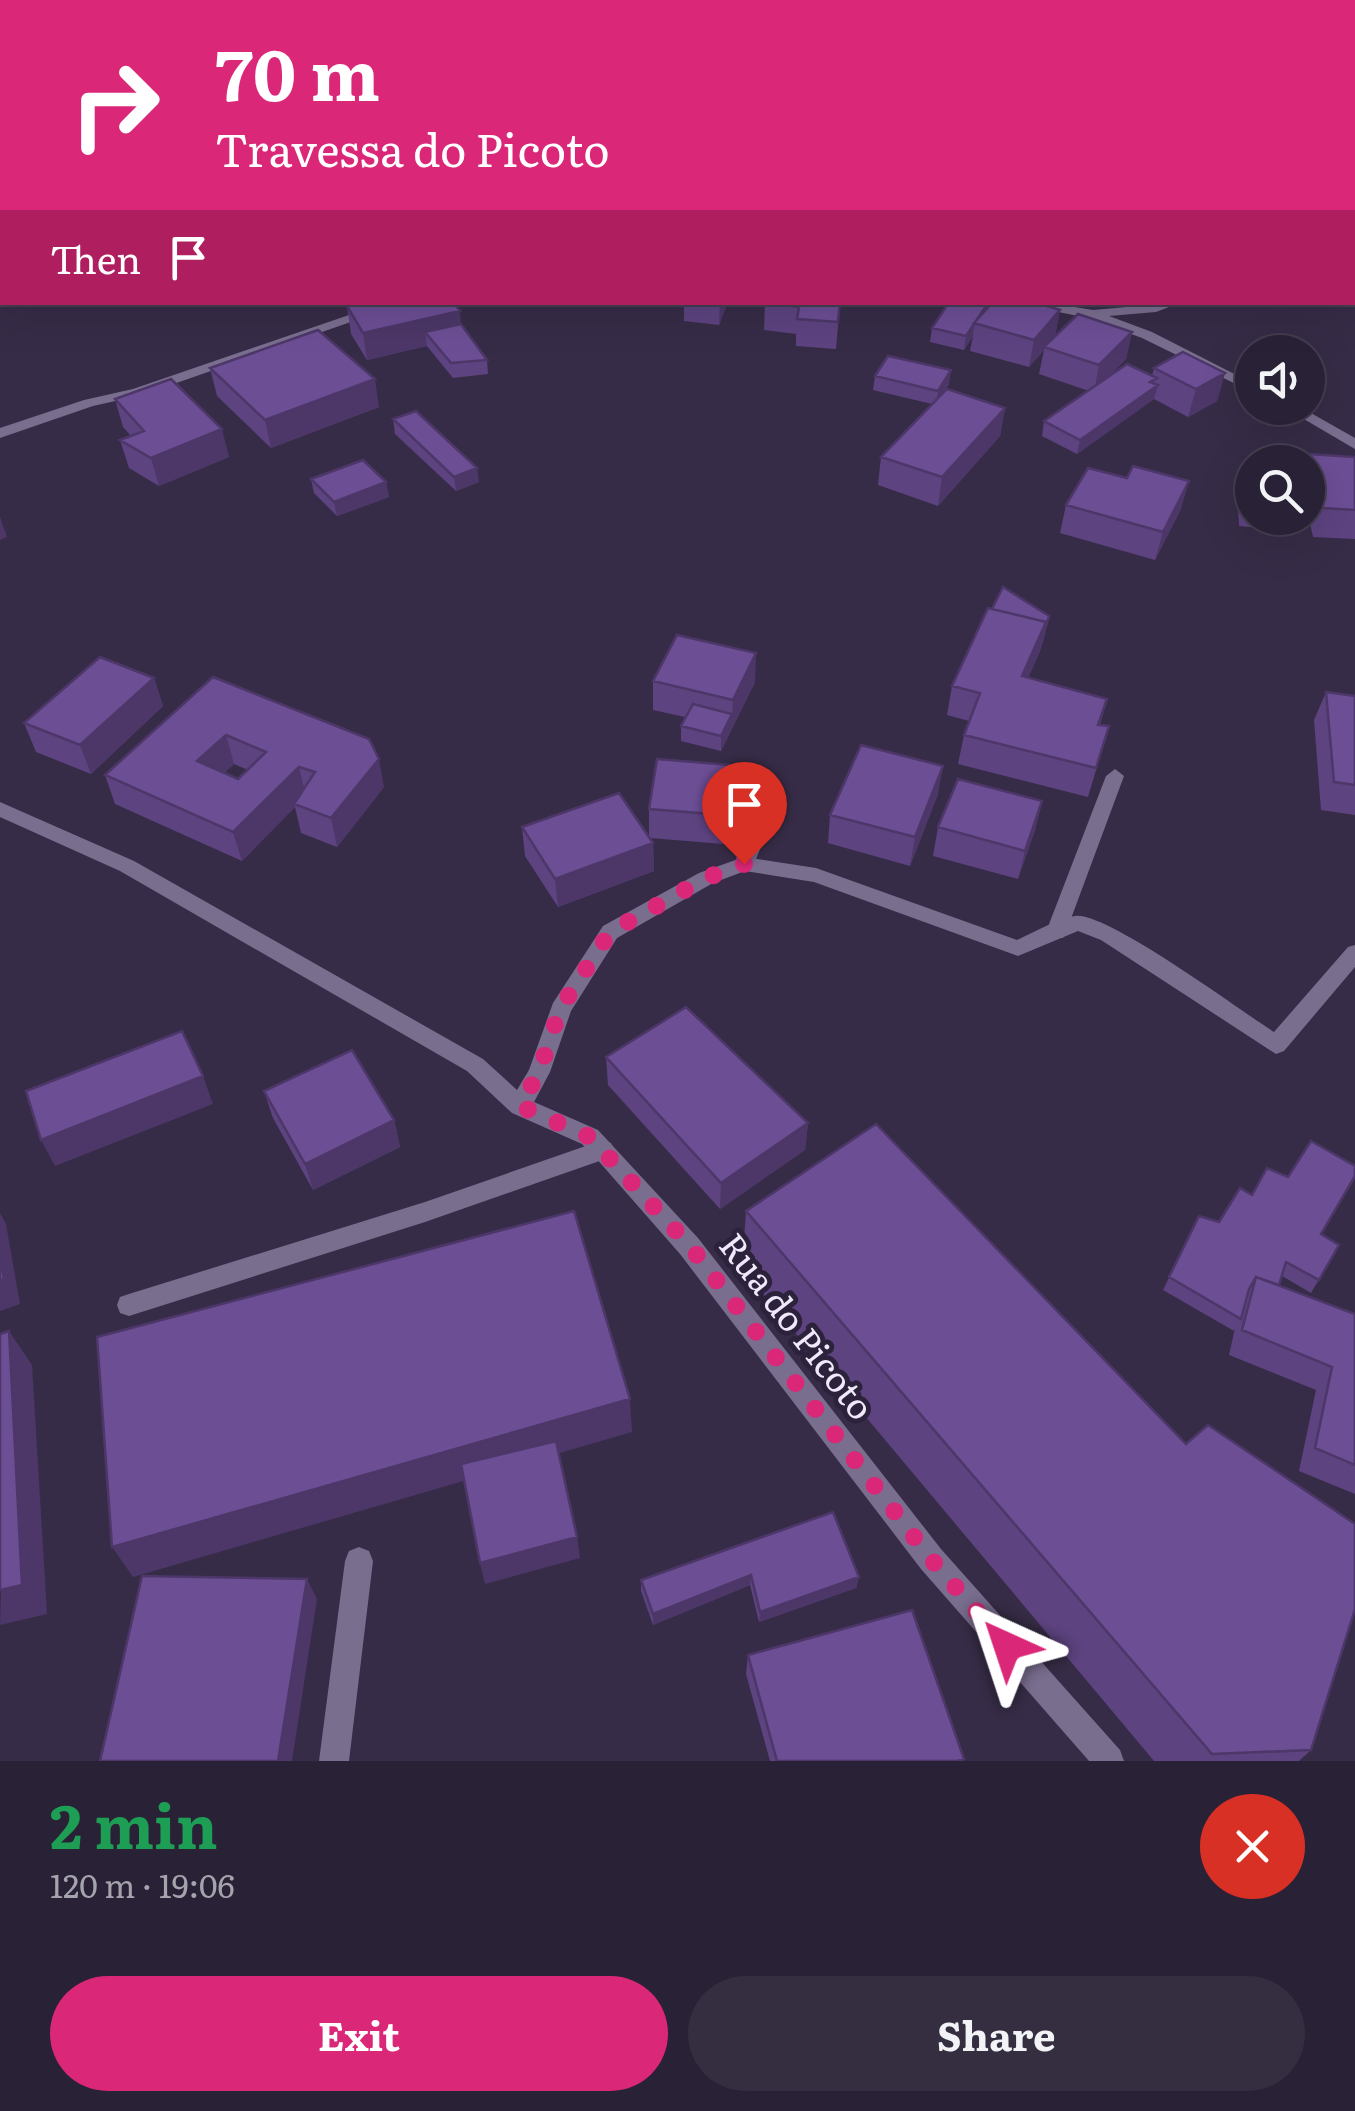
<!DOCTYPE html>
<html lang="en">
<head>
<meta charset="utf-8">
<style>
	body { margin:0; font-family:Literata,serif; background:#352e41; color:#f1f3f6; height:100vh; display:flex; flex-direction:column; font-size:38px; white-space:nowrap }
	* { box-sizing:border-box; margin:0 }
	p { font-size:32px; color:#a5a3ad }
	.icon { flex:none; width:55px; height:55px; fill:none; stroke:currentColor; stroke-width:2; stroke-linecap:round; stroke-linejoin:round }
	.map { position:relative; height:1761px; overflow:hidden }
	.drawer { display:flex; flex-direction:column; background:#292135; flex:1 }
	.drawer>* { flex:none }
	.guide { position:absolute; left:0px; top:0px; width:1355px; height:305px; box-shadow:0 10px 40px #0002,0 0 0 2px #453e50; background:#db2777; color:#fff; overflow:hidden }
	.fabs { position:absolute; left:1235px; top:335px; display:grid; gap:20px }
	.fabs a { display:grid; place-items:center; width:90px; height:90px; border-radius:50%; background:#292135; box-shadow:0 10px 40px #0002,0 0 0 2px #453e50; font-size:50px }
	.pin { position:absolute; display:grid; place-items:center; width:85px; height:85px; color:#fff; margin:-102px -42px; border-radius:50% 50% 50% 0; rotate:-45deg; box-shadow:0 0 10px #0007 }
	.pin .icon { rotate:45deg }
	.me { position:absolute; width:110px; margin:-55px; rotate:318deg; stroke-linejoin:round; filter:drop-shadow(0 0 8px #0008) }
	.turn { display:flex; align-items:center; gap:35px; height:210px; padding:0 50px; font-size:45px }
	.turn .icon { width:130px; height:130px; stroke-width:2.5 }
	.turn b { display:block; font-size:70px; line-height:85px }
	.then { display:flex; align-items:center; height:95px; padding:0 50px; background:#0003; gap:20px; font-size:38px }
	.round { display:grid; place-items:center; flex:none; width:105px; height:105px; border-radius:52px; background:#352e41 }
	.head { display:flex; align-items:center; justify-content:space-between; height:170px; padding:0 50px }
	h1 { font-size:60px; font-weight:700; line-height:75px; color:#1e9e55 }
	.button { display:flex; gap:20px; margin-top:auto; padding:20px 50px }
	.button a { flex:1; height:115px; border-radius:60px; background:#db2777; color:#fff; font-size:40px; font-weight:700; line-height:115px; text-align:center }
	.button a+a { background:#352e41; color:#f1f3f6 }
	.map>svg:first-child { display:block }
</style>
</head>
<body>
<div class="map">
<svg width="1355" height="1761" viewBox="0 0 1355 1761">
	<rect width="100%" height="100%" fill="#372c47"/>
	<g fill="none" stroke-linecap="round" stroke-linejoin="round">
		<!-- lane -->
		<path fill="#7a6e8f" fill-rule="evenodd" d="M1115 769 1124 776 1066 932 1063 938H1049L1046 932 1106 776Z
			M773 785 783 792 754 864 751 869H737L734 864 763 792Z
			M603 1140 611 1143 614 1150 611 1157 425 1222 129 1316 120 1313 117 1305 120 1297 129 1294 425 1202Z"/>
		<!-- street -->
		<path fill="#7a6e8f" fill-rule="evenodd" d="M331 0H345L346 2H333Z
			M1352 110H1355L1352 117Z
			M1352 257 1355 258V267L1352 266Z
			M387 302H408L142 395 93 406 0 438V428L84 400 133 389Z
			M1009 302H1044L1093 310 1182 302 1156 312 1109 316 1152 332 1252 383V392L1142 338 1088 318Z
			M1285 408H1302L1355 438V449Z
			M0 802 134 861 483 1059 517 1090 529 1070 553 1003 603 926 699 873 744 857 816 868 1017 940C1035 932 1056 919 1075 916 1106 911 1241 1011 1274 1032L1348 947 1355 945V967L1284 1051 1276 1054 1101 940 1078 931 1018 956 814 882 745 871 713 883 617 938 571 1011 550 1072 534 1102 598 1130 698 1238 941 1549 1120 1750 1124 1761H1089L921 1569 680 1254 595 1157 582 1144 512 1113 467 1071 120 871 0 817Z
			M359 1547 369 1551 373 1561 349 1761H319L345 1561 349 1551Z"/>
		<!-- secondary -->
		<path stroke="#a38fc3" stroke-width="20" d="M316 2 323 0
			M0 107 2 106"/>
	</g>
	<!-- wall -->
	<path fill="#5d4380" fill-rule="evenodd" d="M29 0H98L99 1 92 2H34Z
		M234 0H278L270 2H239Z
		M1097 0H1245L1244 2H1099Z
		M1352 115H1355V170H1352Z
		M684 302H728L719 325 684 321Z
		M765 302H840L836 349 796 346V334L764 330Z
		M347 306 461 324 487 360 488 374 453 378 427 346 367 360 351 334Z
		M1060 310 1055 336 1132 332 1126 359 1108 377 1152 376 1154 368 1225 373 1217 401 1188 417 1154 399 1077 454 1042 436 1044 421 1089 391 1039 374 1044 350 1029 367 970 351 973 336 964 350 930 342 932 328 985 312Z
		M210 368 379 407 271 448 217 396Z
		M875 376 949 384 944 392 1005 408 1000 436 938 506 878 485 881 457 932 404 873 390Z
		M115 399 229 457 159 486 129 468 120 440 131 436 123 427Z
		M393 419 479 482 456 491 395 434Z
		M1309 454 1355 457V539L1313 537 1308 514V462H1306Z
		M1252 469V518H1276L1273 529 1239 526 1237 484 1241 470Z
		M311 479 386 482 389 497 337 516 314 493Z
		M1066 505 1181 509 1155 560 1060 533Z
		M1046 631 1040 651 1028 678 1107 699 1100 725 1109 726 1088 797 958 764 964 735 969 721 947 715 952 686Z
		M213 677 384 787 337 847 301 833 295 807 242 861 115 804 105 775ZM234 764 248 770 238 779 224 773Z
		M154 678 163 706 91 774 36 752 24 723Z
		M653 681 755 682 721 751 681 741V726L685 717 653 710Z
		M1326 692 1355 696V815L1321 810 1314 720Z
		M743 766 742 795 736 845 650 838 653 843 654 871 558 907 525 856 522 827 649 837V809Z
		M938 794 910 866 828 843 830 815Z
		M1042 801 1035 830 1018 879 933 856 938 827Z
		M606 1057 808 1123 805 1150 720 1209 608 1085Z
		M264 1091 394 1120 400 1147 313 1190 273 1118Z
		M746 1211 1186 1444 1311 1750 1299 1761H1154L742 1269Z
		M1199 1216 1219 1222 1321 1234 1339 1245 1311 1293 1282 1276 1279 1285 1355 1314V1494L1299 1471 1316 1390 1229 1355 1235 1328 1234 1331 1163 1290Z
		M833 1512 859 1577 856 1588 759 1622 750 1585 653 1625 641 1591V1580Z
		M748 1655 964 1759 963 1761H770L746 1674Z"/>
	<!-- shaded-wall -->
	<path fill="#4c3768" d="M3 0H22L23 2H4Z
		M51 0H98L99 1 92 2H52Z
		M250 0H278L270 2H250Z
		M396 0H426L427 2H396Z
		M2 21V47L0 48V22Z
		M720 302H728L719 325Z
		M986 306 983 320 974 323 973 336 964 350 966 336Z
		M1060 310 1055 337 1044 347V350L1029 367 1034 340Z
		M460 311 462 338 425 332 427 346 367 360 363 333Z
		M1132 332 1126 359 1094 392 1099 365Z
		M951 370 949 384 936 405 938 391Z
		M1225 373 1217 401 1188 417 1196 389Z
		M375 379 379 407 271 448 265 420Z
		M1158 385 1154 399 1077 454 1080 440Z
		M1005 408 1000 436 938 506 942 477Z
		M222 429 229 457 159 486 151 458Z
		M477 468 479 482 456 491 454 477Z
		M1189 481 1181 509 1155 560 1163 532Z
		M386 482 389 497 337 516 334 502Z
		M0 517 7 537 0 540Z
		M1049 616 1040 651 1016 705 1022 676Z
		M756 653 755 682 721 751V736L732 714 733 700Z
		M154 678 163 706 91 774 80 745Z
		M226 735 234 764 206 790 197 761Z
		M379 759 384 787 337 847 331 818Z
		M743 766 742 795 736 845 737 816Z
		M943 766 938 794 910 866 915 837Z
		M299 767 306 796 294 804 295 807 242 861 233 832Z
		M1042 801 1035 830 1018 879 1025 851Z
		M653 843 654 871 558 907 555 879Z
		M203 1076 213 1104 55 1166 41 1140Z
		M394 1120 400 1147 313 1190 305 1164Z
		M808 1123 805 1150 720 1209 721 1183Z
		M0 1213 6 1224 20 1304 0 1311Z
		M9 1331 32 1365 47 1614 0 1625Z
		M630 1399 632 1432 133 1577 112 1547Z
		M577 1537 580 1558 485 1584 480 1563Z
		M751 1575 750 1585 653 1625V1614Z
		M859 1577 856 1588 759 1622 760 1612Z
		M307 1579 317 1599 292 1761H278Z"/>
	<!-- building -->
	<path fill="#6c4e95" stroke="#4c3768" stroke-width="2.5" fill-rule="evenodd" d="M0 0 7 2H2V21L0 22Z
		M1151 0H1185L1188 2H1154Z
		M1151 0V2H1124L1123 1Z
		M1201 0H1232L1233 1 1202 2Z
		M1352 115H1355V145H1352Z
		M365 302H453L460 311 363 333 347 306Z
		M765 302H840L838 322 797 319 799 307Z
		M949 302H969L986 306 966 336 932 328Z
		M993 302H1034L1060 310 1034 340 974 323Z
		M1078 314 1132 332 1099 365 1044 347Z
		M461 324 487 360 451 363 425 332Z
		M318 330 375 379 265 420 210 368Z
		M1183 352 1225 373 1196 389 1154 368Z
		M888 356 951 370 938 391 875 376Z
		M1127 364 1157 378 1150 382 1158 385 1080 440 1044 421Z
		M171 379 222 429 151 458 120 440 144 431 115 399Z
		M947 389 1005 408 942 477 881 457Z
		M416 411 477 468 454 477 393 419Z
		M1309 454 1355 457V510L1323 508Z
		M363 460 386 482 334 502 311 479Z
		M1133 466 1189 481 1163 532 1066 505 1088 468 1127 478Z
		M1252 469V512L1244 511 1241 470Z
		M1003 587 1049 616 1043 636 1046 622 992 609Z
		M988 608 1046 622 1022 676 1107 699 1098 725 1109 726 1096 768 964 735 980 693 952 686Z
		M677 635 756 653 733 700 653 681Z
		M100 657 154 678 80 745 24 723Z
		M213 677 369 739 379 759 331 818 294 804 315 772 299 767 233 832 105 775ZM226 735 266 752 238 779 197 761Z
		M1326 692 1355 696V785L1334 782Z
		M693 704 732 714 721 736 681 726Z
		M861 745 943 766 915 837 830 815Z
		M657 759 743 766 737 816 649 809Z
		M958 779 1042 801 1025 851 938 827Z
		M619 793 653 843 555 879 522 827Z
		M686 1007 808 1123 721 1183 606 1057Z
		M182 1031 203 1076 41 1140 26 1091Z
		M352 1050 394 1120 305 1164 264 1091Z
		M876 1124 1186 1444 1208 1425 1355 1524V1609L1311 1750 1212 1754 746 1211Z
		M1311 1141 1355 1166V1176L1321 1234 1339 1245 1319 1280 1286 1262 1279 1285 1256 1277 1249 1289 1241 1319 1169 1277 1199 1216 1219 1222 1240 1188 1252 1195 1267 1168 1288 1177Z
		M574 1211 630 1399 112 1547 97 1337Z
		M0 1255 4 1279 0 1280Z
		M1256 1277 1355 1314V1465L1315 1448 1332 1367 1242 1330Z
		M9 1331 22 1585 0 1590V1334Z
		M556 1441 577 1537 480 1563 461 1464Z
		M833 1512 859 1577 760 1612 751 1575 653 1614 641 1580Z
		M142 1576 307 1579 278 1761H100Z
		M912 1610 964 1759 957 1761H777L748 1655Z"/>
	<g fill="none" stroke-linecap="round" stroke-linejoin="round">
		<!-- route -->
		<path stroke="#db2777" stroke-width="18" stroke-dasharray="0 32.4" d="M744 864 706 878 610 932 560 1009 539 1072 520 1106 590 1137 690 1246 931 1559 1007 1646"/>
	</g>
	<g text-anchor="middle" stroke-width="10" stroke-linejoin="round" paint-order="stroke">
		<!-- street labels -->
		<g font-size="35" fill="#efe9fb" stroke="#2d223c">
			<text transform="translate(796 1327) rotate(52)" y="12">Rua do Picoto</text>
		</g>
	</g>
</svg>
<div class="fabs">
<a><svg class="icon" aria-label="sound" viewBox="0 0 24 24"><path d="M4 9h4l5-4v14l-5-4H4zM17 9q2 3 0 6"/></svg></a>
<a><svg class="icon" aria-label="search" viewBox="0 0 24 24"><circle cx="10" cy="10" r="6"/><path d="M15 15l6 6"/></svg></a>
</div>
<div class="pin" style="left:744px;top:864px;background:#d93025"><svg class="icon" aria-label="arrive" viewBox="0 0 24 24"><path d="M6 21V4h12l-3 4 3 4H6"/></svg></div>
<svg class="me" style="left:1007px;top:1646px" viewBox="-20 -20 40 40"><path d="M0-17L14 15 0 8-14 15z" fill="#db2777" stroke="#fff" stroke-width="4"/></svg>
<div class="guide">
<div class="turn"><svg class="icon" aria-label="right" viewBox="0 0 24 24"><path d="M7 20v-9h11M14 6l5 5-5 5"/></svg><div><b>70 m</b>Travessa do Picoto</div></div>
<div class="then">Then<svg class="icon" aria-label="arrive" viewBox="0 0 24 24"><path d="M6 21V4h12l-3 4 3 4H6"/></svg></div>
</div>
</div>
<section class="drawer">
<div class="head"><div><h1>2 min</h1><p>120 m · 19:06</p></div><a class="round" style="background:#d93025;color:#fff"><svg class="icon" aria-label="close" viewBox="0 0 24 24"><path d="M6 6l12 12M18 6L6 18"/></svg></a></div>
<div class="button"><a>Exit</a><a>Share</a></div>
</section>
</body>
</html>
